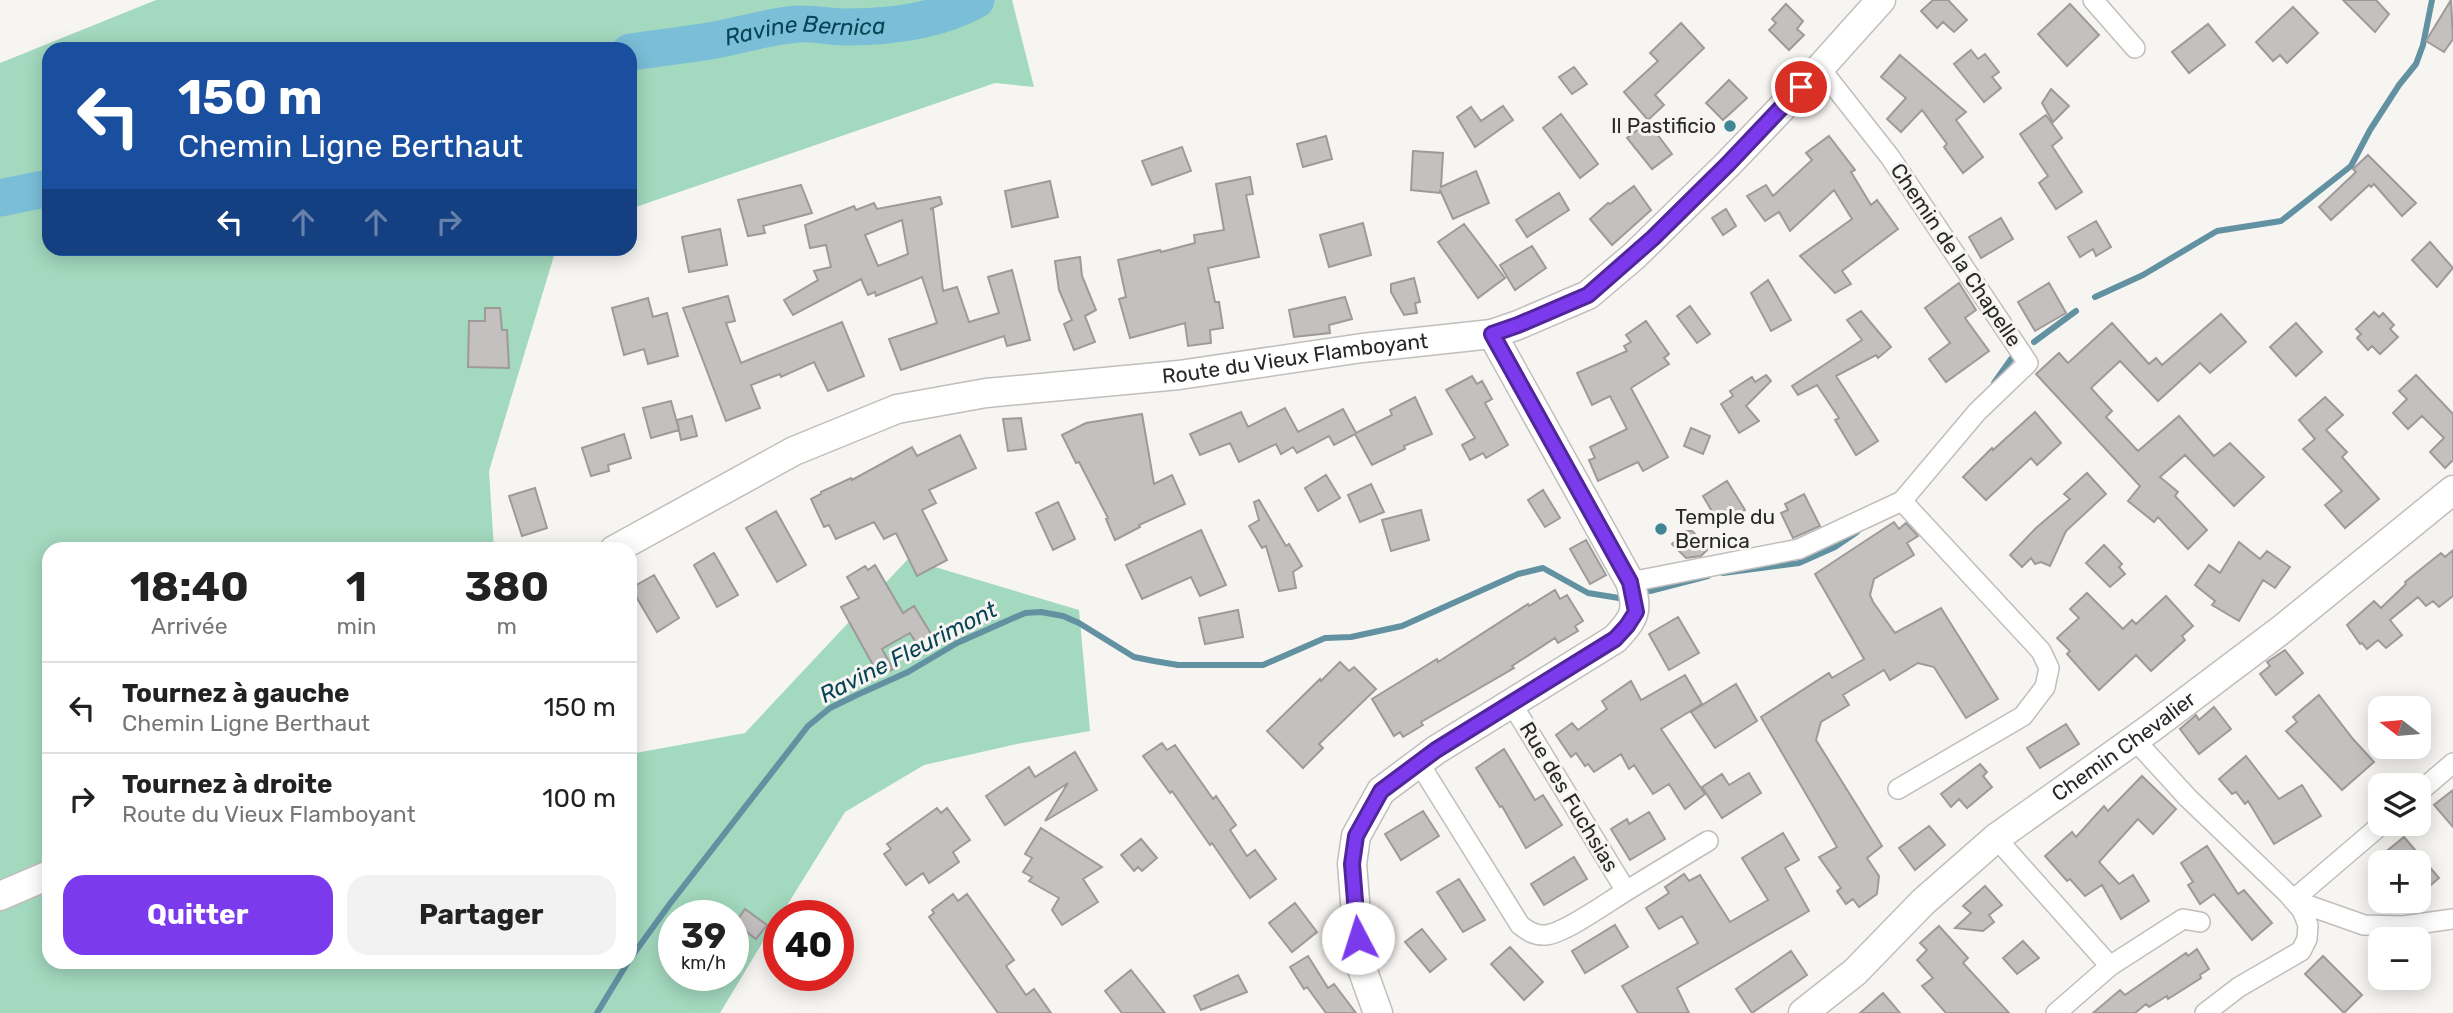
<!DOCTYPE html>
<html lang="fr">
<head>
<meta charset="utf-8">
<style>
	body { margin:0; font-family:Rubik,sans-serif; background:#f2f2f2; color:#222; height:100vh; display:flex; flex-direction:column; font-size:26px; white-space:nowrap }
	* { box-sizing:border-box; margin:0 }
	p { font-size:23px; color:#767676 }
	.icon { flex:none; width:38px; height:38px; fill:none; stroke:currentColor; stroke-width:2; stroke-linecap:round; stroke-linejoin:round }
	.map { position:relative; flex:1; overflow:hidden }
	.panel { position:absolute; left:42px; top:542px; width:595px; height:427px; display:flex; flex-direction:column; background:#fff; border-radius:21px; box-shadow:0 4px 18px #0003 }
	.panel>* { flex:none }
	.top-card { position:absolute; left:42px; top:42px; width:595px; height:214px; border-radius:21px; box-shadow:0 4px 18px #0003; background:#1a4fa0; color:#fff; overflow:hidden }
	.needle { width:46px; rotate:286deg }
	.tools { position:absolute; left:2368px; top:696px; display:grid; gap:14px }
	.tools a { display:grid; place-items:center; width:63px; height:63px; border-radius:14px; background:#fff; box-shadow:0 4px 18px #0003; font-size:35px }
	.speed { position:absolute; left:658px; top:900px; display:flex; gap:14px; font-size:35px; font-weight:700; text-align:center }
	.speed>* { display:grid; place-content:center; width:91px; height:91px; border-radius:50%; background:#fff; box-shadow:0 4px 18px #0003; line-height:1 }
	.speed small { font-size:18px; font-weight:400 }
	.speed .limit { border:10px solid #d22; background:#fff; color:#111 }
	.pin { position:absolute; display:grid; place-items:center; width:60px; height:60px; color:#fff; margin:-30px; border:4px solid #fff; border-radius:50%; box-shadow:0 2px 7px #0007 }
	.me { position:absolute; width:77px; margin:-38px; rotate:355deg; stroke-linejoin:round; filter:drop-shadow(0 0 5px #0008) }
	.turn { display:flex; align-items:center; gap:24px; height:147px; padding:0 21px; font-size:32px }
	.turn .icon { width:91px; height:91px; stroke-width:2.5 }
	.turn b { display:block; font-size:49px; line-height:60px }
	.lanes { display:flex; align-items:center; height:66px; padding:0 21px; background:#0003; justify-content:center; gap:35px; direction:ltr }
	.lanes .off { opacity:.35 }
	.eta { display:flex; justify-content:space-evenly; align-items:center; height:119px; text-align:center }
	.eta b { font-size:42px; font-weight:700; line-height:49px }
	.action { display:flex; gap:14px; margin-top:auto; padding:14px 21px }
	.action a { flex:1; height:80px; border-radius:21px; background:#7c3aed; color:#fff; font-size:28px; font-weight:700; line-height:80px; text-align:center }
	.action a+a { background:#f2f2f2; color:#222 }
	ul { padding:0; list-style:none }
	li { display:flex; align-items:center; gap:21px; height:91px; padding:0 21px; border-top:2px solid #e0e0e0 }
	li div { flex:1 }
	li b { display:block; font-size:26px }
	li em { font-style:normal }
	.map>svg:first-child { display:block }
</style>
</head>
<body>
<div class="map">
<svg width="2453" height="1013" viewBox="0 0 2453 1013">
	<rect width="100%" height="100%" fill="#f7f5f2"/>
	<!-- green -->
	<path fill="#a3d9be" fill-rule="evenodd" d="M156 0H1012L1034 87 995 83 630 209V49H49V248L556 249 489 471 494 549 49 550V962H630V754L745 733 908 559 1079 610 1090 731 1017 744 924 765 845 812 781 915H779L720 1013H0V63ZM674 915H733V975H674Z"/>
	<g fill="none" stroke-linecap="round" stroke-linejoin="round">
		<!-- stream -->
		<path stroke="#6291a2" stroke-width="6" d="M2095 297 2143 275 2217 231 2281 221 2351 166 2370 130 2399 85 2416 64 2423 45 2432 0
			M2034 342 2076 311
			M1994 383 2011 359
			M1723 573 1799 563 1835 547 1857 532
			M1650 591 1708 576
			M630 959 669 905 808 726 830 708 859 694 908 672 957 643 1025 613 1041 612 1063 616 1079 623 1134 657 1154 661 1178 665H1263L1325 638 1351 637 1402 626 1518 574 1543 568 1588 593 1619 598
			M597 1013 628 962"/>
		<!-- river -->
		<g stroke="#7bbed7" stroke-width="37">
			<path id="s1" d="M630 52C658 48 687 45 715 40 742 35 770 26 798 24 814 23 830 27 846 27 890 27 937 22 976 0"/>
			<path d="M0 198 49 188"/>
		</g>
	</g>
	<!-- building -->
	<path fill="#c4c0c0" stroke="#9d9a99" stroke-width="2" fill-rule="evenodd" d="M1933 0H1948L1967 20 1954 32 1943 22 1937 28 1921 11Z
		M2343 0H2376L2389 14 2375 32Z
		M2451 0 2453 39 2444 52 2426 41Z
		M1786 4 1803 21 1797 29 1804 35 1789 50 1769 30 1776 23 1772 19Z
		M2070 4 2099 35 2067 66 2038 34Z
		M2293 7 2318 33 2287 63 2280 55 2273 61 2256 42Z
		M1681 23 1704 48 1655 95 1664 105 1648 120 1624 92 1658 61 1650 53Z
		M2208 24 2225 45 2189 73 2172 52Z
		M1971 50 1978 59 1985 54 1999 72 1992 77 2001 88 1984 102 1954 64Z
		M1900 55 1966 112 1956 120 1983 157 1963 173 1944 147 1947 144 1922 110 1901 132 1887 119 1906 98 1881 77Z
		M1574 67 1587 84 1572 94 1559 77Z
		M1729 80 1747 98 1723 120 1706 103Z
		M2051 89 2069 106 2053 122 2042 103Z
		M1503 106 1513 120 1475 147 1457 117 1471 107 1481 121Z
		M1561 114 1598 164 1580 178 1543 128Z
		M2046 115 2062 138 2052 146 2082 192 2056 209 2039 183 2048 176 2020 134Z
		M1648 122 1672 154 1652 169 1627 138Z
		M1326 136 1332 159 1303 167 1297 144Z
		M1829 136 1855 170 1851 172 1871 205 1877 200 1898 229 1842 271 1851 284 1835 293 1800 256 1852 219 1834 190 1790 231 1779 212 1765 221 1747 196 1766 185 1773 196 1812 160 1806 153Z
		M1182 147 1191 171 1152 185 1142 161Z
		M1413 151 1443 153 1441 187 1476 171 1489 203 1453 219 1440 190V193L1411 190Z
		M2368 155 2416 203 2402 216 2374 184 2371 187 2369 185 2331 220 2319 207 2356 172 2353 169Z
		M1250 177 1253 194 1246 195 1259 257 1208 268 1215 302H1219L1223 328 1210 330 1211 343 1188 346 1185 323 1130 338 1119 299 1126 297 1118 260 1160 250 1161 252 1195 243 1194 235 1224 230 1216 184Z
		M1050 181 1058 217 1012 227 1005 191Z
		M801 185 812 213 763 226 765 233 748 236 738 200Z
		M1634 186 1651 210 1612 245 1590 219 1608 203 1610 204Z
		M1559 193 1569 210 1527 237 1516 220Z
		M940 197 942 204 930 209H933L943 291 957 287 969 322 999 313 988 277 1012 270 1030 340 1007 346 1004 336 901 370 889 339 937 323 922 277 876 296 875 292 868 295 861 279 793 315 784 300 818 280 814 271 831 267 826 245 810 248 805 225 854 206 856 210 874 203 877 209ZM902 220 908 254 878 266 865 235Z
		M1726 209 1736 226 1723 235 1712 218Z
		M2001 218 2013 239 1981 258 1969 237Z
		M2096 221 2111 247 2096 256 2093 249 2080 257 2068 237Z
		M1363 223 1371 255 1329 267 1320 235Z
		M1464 224 1505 278 1478 298 1438 242Z
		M720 229 727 265 689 272 682 237Z
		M2430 242 2453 268 2437 287 2412 260Z
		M1532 246 1546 268 1515 290 1500 265Z
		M1080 257 1082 276 1096 310 1085 316 1095 342 1074 350 1064 324 1072 320 1059 290 1055 261Z
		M1414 278 1420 302 1415 303 1417 313 1404 315 1391 292V284Z
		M1768 280 1791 320 1771 331 1751 293Z
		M1959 283 1976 310 1965 318 1989 351 1946 382 1929 359 1950 343 1925 308Z
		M2049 283 2066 313 2035 331 2018 302Z
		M728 296 735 321 726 323 741 363 842 322 864 376 828 391 814 362 781 377 780 374 751 385 760 408 726 421 683 308Z
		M1345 297 1352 319 1329 325 1330 333 1294 337 1289 310Z
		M648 298 653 317 667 313 678 356 648 364 644 349 624 355 612 308Z
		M1690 306 1710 334 1697 343 1677 316Z
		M485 308H500L502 330H507L509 368 468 367 469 321H485Z
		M1861 311 1891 347 1878 358 1876 355 1836 376 1878 441 1856 455 1835 420 1839 418 1817 385 1798 395 1792 386 1862 340 1847 320Z
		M2374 312 2379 317 2383 313 2394 325 2390 329 2398 337 2380 354 2372 346 2368 350 2357 338 2361 334 2356 329Z
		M2221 314 2246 342 2210 373 2200 363 2158 401 2120 361 2091 388 2112 411 2106 417 2138 451 2179 416 2214 456 2230 443 2264 477 2234 506 2185 455 2160 477 2178 492 2175 496 2207 530 2188 549 2158 517 2154 522 2128 501 2140 486 2036 374 2059 353 2068 363 2112 323 2149 364 2156 358 2162 365Z
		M1646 321 1669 354 1664 358 1669 364 1631 388 1668 457 1643 471 1638 462 1598 481 1589 460 1595 458 1590 447 1627 429 1610 396 1592 405 1577 373 1627 351 1624 346 1631 342 1626 335Z
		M2296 323 2322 352 2296 376 2270 347Z
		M1766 375 1771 381 1746 406 1759 421 1739 433 1721 404 1733 396 1730 391 1752 377 1755 382Z
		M2416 375 2453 414V460L2445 468 2430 452 2444 438 2422 416 2408 429 2393 413 2407 399 2399 391Z
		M1472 376 1477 384 1482 381 1492 399 1485 403 1508 445 1486 458 1483 453 1470 460 1462 445 1475 438 1446 390Z
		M1415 397 1432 434 1404 446 1405 449 1372 465 1355 434 1334 445 1329 436 1297 453 1293 447 1281 454 1276 444 1239 462 1230 443 1200 455 1190 434 1241 412 1248 427 1285 408 1298 432 1343 409 1356 433 1392 415 1390 410Z
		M2325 397 2343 415 2326 430 2347 452 2342 457 2379 499 2345 528 2325 505 2342 491 2303 449 2315 439 2299 420Z
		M671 401 679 430 651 438 643 408Z
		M2035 412 2061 443 2037 465 2031 458 1986 500 1963 477 1992 448 1993 450Z
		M1142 414 1154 484 1172 475 1185 504 1139 525 1140 527 1115 540 1106 519 1108 518 1079 462 1076 463 1062 435 1086 423Z
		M692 416 697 436 681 440 677 420Z
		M1021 418 1026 449 1008 451 1003 419Z
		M1691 428 1710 436 1703 454 1684 446Z
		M624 434 631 458 608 465 609 471 591 476 582 448Z
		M960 435 976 468 929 490 936 503 922 510 947 560 917 576 896 533 884 539 874 522 836 539 829 525 824 527 811 499 821 494V492L851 478 852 480 912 447 917 456Z
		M2087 473 2106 494 2066 531 2050 566 2041 562 2035 564 2031 558 2022 567 2010 555 2036 528 2070 499 2064 494Z
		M1326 475 1340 498 1318 511 1305 488Z
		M1727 481 1745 510 1720 525 1703 496Z
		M1371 484 1384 512 1360 522 1348 495Z
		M535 488 547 528 522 536 509 496Z
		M1543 490 1560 518 1545 527 1528 500Z
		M1804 494 1820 526 1793 538 1781 513 1788 510 1785 504Z
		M1259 500 1286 546 1289 544 1302 566 1293 572 1296 588 1279 591 1266 546 1262 548 1249 526 1259 520 1254 502Z
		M1058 502 1075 539 1053 550 1036 513Z
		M1421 510 1429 540 1391 551 1382 520Z
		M776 511 806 565 777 582 746 528Z
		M1894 522 1899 529 1906 523 1918 536 1907 543 1914 555 1874 579 1870 595 1873 602 1895 633 1941 608 1998 699 1966 718 1934 667 1918 663 1890 680 1884 670 1843 695 1849 705 1821 722 1816 740 1882 846 1867 858 1879 876 1877 894 1859 907 1853 899 1846 904 1837 891 1841 888 1819 857 1837 847 1761 717 1829 673 1832 678 1864 659 1815 574Z
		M1201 530 1226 585 1200 596 1191 577 1142 599 1126 565Z
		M1686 531H1692L1709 548 1701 556 1686 558 1672 544Z
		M1586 540 1606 575 1590 584 1570 549Z
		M2239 542 2260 559 2267 551 2290 567 2275 588 2263 580 2239 621 2212 605 2215 601 2195 585 2209 565 2220 573Z
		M2104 545 2122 564 2119 567 2125 574 2110 587 2086 563Z
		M2453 550V596L2439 607 2433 601 2426 606 2418 597 2390 620 2402 635 2386 648 2378 640 2367 649 2362 643 2360 644 2347 625 2374 601 2381 608 2406 584 2405 582 2441 553 2445 557Z
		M714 553 738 595 717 607 694 565Z
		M875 565 903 613 914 606 936 642 921 651 910 633 882 649 893 669 879 676 841 607 859 598 847 577 865 566 868 570Z
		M654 575 679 618 657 632 631 588Z
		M1555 590 1560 599 1567 595 1583 621 1575 626 1578 631 1558 643 1555 638 1512 666 1514 668 1421 722 1423 725 1403 737 1400 732 1394 736 1372 699 1437 659 1438 662 1528 604 1529 606Z
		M2087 593 2123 629 2132 620 2136 624 2166 596 2193 626 2182 636 2185 640 2151 671 2136 655 2099 690 2067 654 2070 651 2057 638 2079 618 2070 609Z
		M1238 610 1243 637 1205 644 1199 618Z
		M1678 617 1699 653 1669 670 1649 634Z
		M2285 650 2303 673 2276 695 2260 674 2270 666 2267 662Z
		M1340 662 1349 671 1354 667 1376 689 1319 744 1323 748 1303 768 1267 731 1320 679 1321 681Z
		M1685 675 1702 704 1661 729 1705 794 1685 809 1669 784 1653 794 1634 765 1629 769 1621 754 1594 772 1588 764 1585 766 1576 753 1571 757 1556 735 1572 723 1578 730 1607 709 1602 701 1631 681 1641 700Z
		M1736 684 1757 721 1715 748 1691 712Z
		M2319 695 2353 739 2374 762 2342 790 2286 731 2297 722 2293 717Z
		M2214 707 2231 729 2199 754 2180 729 2196 715 2199 720Z
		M2066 724 2079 744 2040 768 2027 748Z
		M1162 743 1167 750 1175 745 1213 799 1216 796 1236 825 1230 830 1247 856 1255 850 1276 879 1250 898 1212 843 1210 845 1172 791 1170 793 1143 756Z
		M1504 749 1535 800 1543 795 1562 825 1526 848 1502 806 1500 807 1476 768Z
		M1075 752 1097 790 1045 821 1068 783 1005 825 986 796 1029 767 1035 777Z
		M2246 756 2279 799 2302 785 2321 816 2274 844 2248 801 2245 804 2236 792 2232 794 2219 779Z
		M1980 764 1987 772 1983 776 1992 787 1967 808 1959 799 1951 807 1941 794Z
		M1749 773 1761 793 1722 818 1702 787 1722 774 1729 785Z
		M2142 776 2176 809 2153 834 2138 819 2099 862 2119 884 2133 875 2149 901 2121 919 2102 885 2085 896 2070 879 2067 881 2045 856 2072 832 2076 837 2104 806 2108 811Z
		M2453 790V827L2434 805Z
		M937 808 941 813 947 808 970 840 953 852 959 862 929 883 923 873 906 885 884 854 891 849 887 844Z
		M1423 811 1439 836 1401 860 1385 834Z
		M1649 812 1665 839 1630 860 1611 829 1627 819 1629 824Z
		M1929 826 1945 845 1915 870 1899 848Z
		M1041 828 1102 867 1083 879 1098 902 1062 925 1052 910 1059 898 1029 881 1032 877 1023 872 1032 858 1025 854Z
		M1783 833 1799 860 1785 868 1809 911 1677 988 1689 1013H1638L1622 986 1698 943 1682 916 1659 929 1646 908 1669 893 1665 887 1684 874 1689 881 1700 875 1730 922 1768 900 1742 858Z
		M2404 837 2439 878 2418 896V863H2372Z
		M1141 839 1157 858 1142 871 1138 867 1134 871 1121 855Z
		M2207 846 2238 894 2244 890 2272 923 2252 940 2214 894 2200 904 2188 885 2193 882 2181 863Z
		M1574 857 1587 879 1544 905 1531 884Z
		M1459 879 1485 920 1463 932 1437 892Z
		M1985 886 2002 905 1989 915 1994 922 1983 931 1955 928 1971 913 1963 906Z
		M953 894 958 901 967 894 1014 960 1006 966 1026 995 1034 989 1051 1013H998L929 917 934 913 932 910Z
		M1295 903 1317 932 1292 952 1269 923Z
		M745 909 767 925 756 939 735 923Z
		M1615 925 1628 947 1585 973 1572 951Z
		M1939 926 1968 958 1963 963 2009 1013H1946L1922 986 1933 978 1917 960 1927 950 1920 943Z
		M1422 929 1446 959 1430 972 1405 942Z
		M2023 941 2039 958 2017 974 2003 958Z
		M1510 947 1543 982 1524 1000 1491 964Z
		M2197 949 2209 969 2200 975 2201 978 2168 999 2167 996 2149 1007 2146 1004 2135 1013H2093L2120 990 2125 995 2186 953 2188 956Z
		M1791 951 1807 975 1752 1013 1736 989Z
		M1308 956 1328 988 1334 984 1356 1013H1326L1307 987 1304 989 1290 967Z
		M2323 956 2362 995 2344 1013 2305 974Z
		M1131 970 1165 1013H1122L1105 991Z
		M1238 975 1247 992 1201 1010 1194 996Z
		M1883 993 1900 1013H1860Z"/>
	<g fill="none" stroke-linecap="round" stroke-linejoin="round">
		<!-- street casing -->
		<g stroke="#c1bebc" stroke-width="22">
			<path id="street" d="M2093 0 2135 48
				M1630 582 1799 549 1902 501 1977 412 2028 363 1890 157 1820 68
				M2134 739 2188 798 2288 894 2302 910 2308 925 2307 939 2301 951 2239 987 2205 1013
				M1419 763 1520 925C1528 931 1535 936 1546 935 1565 933 1608 902 1626 891L1512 704
				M1898 789 2023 716 2045 687 2049 668 2041 651 1902 501
				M2418 793 2453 763
				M1996 838 2110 966 2056 1013
				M1626 891 1708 841
				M2293 900 2364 925 2403 926 2453 919
				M2293 900 2382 824
				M2110 966 2183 919 2200 922"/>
		</g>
		<!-- secondary casing -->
		<g stroke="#c1bebc" stroke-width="31">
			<g id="secondary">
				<path id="s2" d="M614 550 794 451 897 409 986 393 1179 375 1362 348 1492 334 1518 325 1588 295 1634 256 1728 164 1820 68 1881 0"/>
				<path d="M0 896 49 875"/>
				<path d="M1378 1013 1360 963 1352 864 1356 836 1381 791 1436 750 1615 639C1635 618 1639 610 1630 582L1492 334"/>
				<path id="s3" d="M1803 1013 1855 972 1923 902 1996 838 2151 728 2281 630 2453 490"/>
			</g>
		</g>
		<!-- street -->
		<use href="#street" stroke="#fff" stroke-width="19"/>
		<!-- secondary -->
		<use href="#secondary" stroke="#fff" stroke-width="28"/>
	</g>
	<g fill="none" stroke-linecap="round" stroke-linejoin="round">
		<!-- route casing -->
		<g stroke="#51269a" stroke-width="18">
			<path id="route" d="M1358 938 1352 864 1356 836 1381 791 1436 750 1615 639 1627 626 1636 612 1630 582 1492 334 1518 325 1588 295 1653 238 1728 164 1801 87"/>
		</g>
		<!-- route -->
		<use href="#route" stroke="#7c3aed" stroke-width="12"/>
	</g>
	<!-- markers -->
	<g fill="#418693" stroke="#f7f5f2" stroke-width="2.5">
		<circle cx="1730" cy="126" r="7"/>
		<circle cx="1661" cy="529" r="7"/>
	</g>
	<g text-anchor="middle" stroke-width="6" stroke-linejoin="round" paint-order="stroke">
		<!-- poi labels -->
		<g font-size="21" fill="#292828" stroke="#f7f5f2" text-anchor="end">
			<text x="1716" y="133">Il Pastificio</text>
			<text x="1675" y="524" text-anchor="start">Temple du<tspan x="1675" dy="24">Bernica</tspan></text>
		</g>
		<!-- street labels -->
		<g font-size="21" fill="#292828" stroke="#f7f5f2">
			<text transform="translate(1956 255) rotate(56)" y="7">Chemin de la Chapelle</text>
			<text dy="7" stroke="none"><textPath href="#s2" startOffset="718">Route du Vieux Flamboyant</textPath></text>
			<text dy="7" stroke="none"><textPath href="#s3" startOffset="418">Chemin Chevalier</textPath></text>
			<text transform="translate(1569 797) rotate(59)" y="7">Rue des Fuchsias</text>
		</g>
		<!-- water labels -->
		<g font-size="23" font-style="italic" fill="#064456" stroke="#f7f5f2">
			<text dy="8" stroke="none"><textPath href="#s1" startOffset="177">Ravine Bernica</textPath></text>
			<text transform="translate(908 652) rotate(-27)" y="8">Ravine Fleurimont</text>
		</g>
	</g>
</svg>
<div class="tools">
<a><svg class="needle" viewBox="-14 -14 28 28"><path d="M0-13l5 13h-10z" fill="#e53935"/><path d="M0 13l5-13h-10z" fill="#767676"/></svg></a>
<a><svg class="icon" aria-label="layers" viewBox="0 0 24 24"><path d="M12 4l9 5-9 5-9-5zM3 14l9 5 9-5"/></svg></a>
<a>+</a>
<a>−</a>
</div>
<div class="speed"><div>39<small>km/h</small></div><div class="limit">40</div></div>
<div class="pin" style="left:1801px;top:87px;background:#d93025"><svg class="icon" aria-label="arrive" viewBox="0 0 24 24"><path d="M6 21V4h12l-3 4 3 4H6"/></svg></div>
<svg class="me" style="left:1358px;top:938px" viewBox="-20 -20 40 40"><circle r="19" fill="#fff"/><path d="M0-13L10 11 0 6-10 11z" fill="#7c3aed"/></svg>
<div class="top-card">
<div class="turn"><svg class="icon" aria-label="left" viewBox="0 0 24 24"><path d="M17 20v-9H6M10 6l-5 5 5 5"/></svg><div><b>150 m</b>Chemin Ligne Berthaut</div></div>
<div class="lanes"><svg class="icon" aria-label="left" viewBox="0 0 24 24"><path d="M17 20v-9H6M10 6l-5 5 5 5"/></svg><svg class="icon off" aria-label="ahead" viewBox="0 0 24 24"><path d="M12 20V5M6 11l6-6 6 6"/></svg><svg class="icon off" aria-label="ahead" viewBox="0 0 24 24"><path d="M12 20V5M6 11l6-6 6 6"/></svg><svg class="icon off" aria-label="right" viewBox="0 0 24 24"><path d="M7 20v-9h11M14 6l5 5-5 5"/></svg></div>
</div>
<section class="panel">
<div class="eta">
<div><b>18:40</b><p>Arrivée</p></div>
<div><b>1</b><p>min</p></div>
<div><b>380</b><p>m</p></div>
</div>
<ul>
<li><svg class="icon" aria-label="left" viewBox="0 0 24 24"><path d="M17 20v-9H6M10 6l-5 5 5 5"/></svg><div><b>Tournez à gauche</b><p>Chemin Ligne Berthaut</p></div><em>150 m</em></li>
<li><svg class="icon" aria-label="right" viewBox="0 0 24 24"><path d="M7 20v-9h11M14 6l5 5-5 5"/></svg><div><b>Tournez à droite</b><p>Route du Vieux Flamboyant</p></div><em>100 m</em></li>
</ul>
<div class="action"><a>Quitter</a><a>Partager</a></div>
</section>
</div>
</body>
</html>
